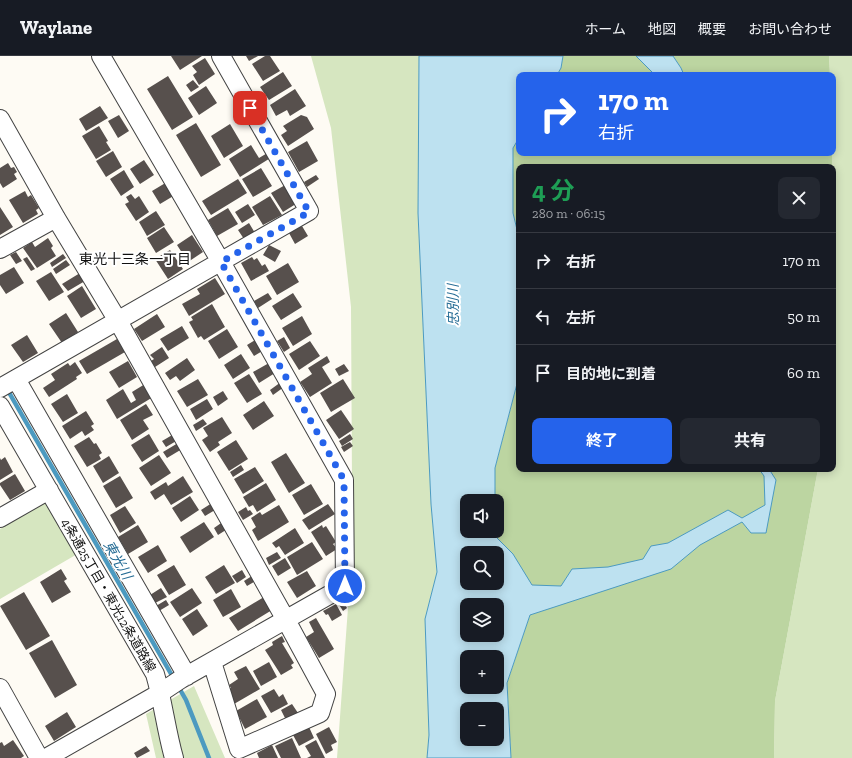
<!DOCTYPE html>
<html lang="ja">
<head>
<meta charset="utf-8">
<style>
	body { margin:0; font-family:"Zilla Slab","Noto Sans JP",serif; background:#242831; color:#f1f3f6; height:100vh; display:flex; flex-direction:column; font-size:15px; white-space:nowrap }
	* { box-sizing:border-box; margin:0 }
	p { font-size:13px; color:#9ea1a6 }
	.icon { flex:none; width:22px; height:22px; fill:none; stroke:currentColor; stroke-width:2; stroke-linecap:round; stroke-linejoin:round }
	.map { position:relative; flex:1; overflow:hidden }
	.side { position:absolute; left:516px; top:108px; width:320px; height:308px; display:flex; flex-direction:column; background:#171b24; border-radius:8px; box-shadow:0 2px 10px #0003 }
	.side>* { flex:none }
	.hud { position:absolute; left:516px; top:16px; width:320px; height:84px; border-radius:8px; box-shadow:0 2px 10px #0003; background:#2563eb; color:#fff; overflow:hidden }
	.buttons { position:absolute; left:460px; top:438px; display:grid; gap:8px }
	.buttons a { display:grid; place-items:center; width:44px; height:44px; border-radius:8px; background:#171b24; box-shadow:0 2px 10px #0003; font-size:20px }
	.pin { position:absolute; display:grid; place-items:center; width:34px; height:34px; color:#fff; margin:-17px; border-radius:8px; box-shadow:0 2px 6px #0006 }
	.me { position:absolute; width:44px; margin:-22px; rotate:0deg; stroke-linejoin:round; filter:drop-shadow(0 0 3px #0008) }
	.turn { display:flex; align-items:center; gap:14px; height:84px; padding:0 16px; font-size:18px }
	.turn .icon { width:52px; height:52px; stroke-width:2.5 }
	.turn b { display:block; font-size:28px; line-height:34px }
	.round { display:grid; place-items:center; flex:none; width:42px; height:42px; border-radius:8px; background:#242831 }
	.summary { display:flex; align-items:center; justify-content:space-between; height:68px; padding:0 16px }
	h1 { font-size:24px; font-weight:700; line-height:30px; color:#1e9e55 }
	.primary-button { display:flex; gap:8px; margin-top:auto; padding:8px 16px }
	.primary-button a { flex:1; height:46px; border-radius:8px; background:#2563eb; color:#fff; font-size:16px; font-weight:700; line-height:46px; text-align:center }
	.primary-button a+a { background:#242831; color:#f1f3f6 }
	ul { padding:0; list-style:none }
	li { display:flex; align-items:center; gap:12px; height:56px; padding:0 16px; border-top:1px solid #363941 }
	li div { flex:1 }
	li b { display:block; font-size:15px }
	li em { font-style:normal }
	header { display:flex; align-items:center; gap:24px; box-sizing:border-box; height:56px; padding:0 20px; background:#171b24; border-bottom:1px solid #363941 }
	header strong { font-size:19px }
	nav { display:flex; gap:22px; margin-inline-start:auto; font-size:14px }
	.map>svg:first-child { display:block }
</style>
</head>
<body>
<header>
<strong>Waylane</strong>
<nav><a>ホーム</a><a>地図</a><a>概要</a><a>お問い合わせ</a></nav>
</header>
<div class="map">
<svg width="852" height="702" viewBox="0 0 852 702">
	<rect width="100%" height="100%" fill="#fefbf4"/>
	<!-- green -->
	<path fill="#d6e6c0" d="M311 0H419L418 157 431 448 437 516 425 563 429 679 427 702H337L349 538 352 429 351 251 331 72Z
		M829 0H852V702H774L775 645 818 413H833V332L836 314 833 165V111H832V97H833V19H830Z
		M48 445 79 497 0 543V473Z
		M194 630 225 702H156L146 658Z"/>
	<!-- forest -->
	<path fill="#bcd5a1" d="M563 0H636L655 19H557L561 12Z
		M673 0H829L830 19H684L681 12Z
		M519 82V97H832V111H519V182L513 157V92Z
		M833 165 836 314 833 332Z
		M519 320V413H818L775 645 774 702H511L507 627 530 559 513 498 497 482V445H495V412Z"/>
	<!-- water -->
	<path fill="#bde1f0" stroke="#4c9ac0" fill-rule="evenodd" d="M419 0H563L561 12 557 19H519V82L513 92V157L519 182V320L495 412V445H467V475H497V482L513 498 532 529 561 530 572 513 608 511 643 503 651 490 668 487 728 454 742 462 765 449 764 420 759 413H769L776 424 766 477H751L742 466 700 489 671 513 530 559 507 627 511 702H427L429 679 425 563 437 516 431 448 418 157ZM467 497H497V527H467ZM467 549H497V579H467ZM467 601H497V631H467ZM467 653H497V683H467Z
		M636 0H673L681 12 684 19H655Z"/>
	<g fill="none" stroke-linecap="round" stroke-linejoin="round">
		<!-- stream -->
		<path stroke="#4c9ac0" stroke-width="4.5" d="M7 333 174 623
			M178 630 186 644 209 702"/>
	</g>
	<!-- building -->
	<path fill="#57504d" d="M171 0H202L180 14Z
		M246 0H258L249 5Z
		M265 0H270L280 15 263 25 252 8Z
		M205 2 215 18 199 29 193 19 197 16 192 10Z
		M283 16 292 30 269 44 260 31Z
		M168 20 193 61 172 74 147 33Z
		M193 24 199 31 191 36 186 29Z
		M206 30 217 47 199 59 188 42Z
		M295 33 306 50 290 60 287 54 276 60 270 49Z
		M100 50 108 62 86 75 79 63Z
		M119 59 129 75 118 82 108 65Z
		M301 59 307 61 314 73 288 90 281 79 287 75 283 70Z
		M196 67 221 109 201 121 176 79Z
		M230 68 243 90 224 102 211 80Z
		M99 70 108 85 106 86 111 94 96 103 82 80Z
		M307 85 318 105 299 116 288 96Z
		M251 89 259 102 269 96 272 101 240 121 229 103Z
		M113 95 122 111 106 121 96 105Z
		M144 104 154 119 140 128 130 113Z
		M8 107 11 112 14 111 17 116 14 118 17 123 3 132 0 127V112Z
		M261 112 272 130 253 141 242 123Z
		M124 114 134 131 121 140 110 123Z
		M316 119 319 123 307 131 304 126Z
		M238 123 247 137 211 159 202 145Z
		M167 126 175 139 160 148 152 135Z
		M287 128 299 146 283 156 271 137Z
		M25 135 28 141 31 139 39 152 36 154 38 158 23 167 9 144Z
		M131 138 135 143 139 140 149 156 136 165 125 148 129 146 126 141Z
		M270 140 282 159 263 169 252 151Z
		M248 148 255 159 242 167 235 156Z
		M0 151 13 171 0 179Z
		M228 152 238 168 217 180 208 164Z
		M156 155 165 169 147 180 139 166Z
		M249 167 255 177 244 183 238 174Z
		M302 170 308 180 295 188 289 177Z
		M164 171 174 186 156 197 147 182Z
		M192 179 203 196 188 206 177 189Z
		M48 182 53 190 51 192 56 200 37 212 23 192 32 186 35 191Z
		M269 189 281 195 275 206 263 199Z
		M170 194 183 213 168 223 155 203Z
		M16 196 22 205 16 208 10 199Z
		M63 198 66 202 52 211 50 207Z
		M27 201 35 213 31 215 23 203Z
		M252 201 254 204 257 202 262 210 265 208 269 215 251 225 241 207Z
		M66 204 70 209 56 218 53 213Z
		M288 207 299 226 277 239 266 220Z
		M14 211 24 227 6 238 0 229V219Z
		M51 216 64 236 49 245 36 225Z
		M80 217 85 225 68 235 62 228Z
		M215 222 225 238 189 260 182 248 200 238 197 233Z
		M82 230 96 253 81 262 67 240Z
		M268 237 272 243 258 252 254 245Z
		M293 237 302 251 281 264 272 250Z
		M212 248 225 271 204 284 201 280 198 282 189 266 193 264 191 261Z
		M66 257 78 276 62 287 49 268Z
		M157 258 165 271 142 285 134 273Z
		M302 260 312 278 293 290 282 272Z
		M182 270 189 282 168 295 160 283Z
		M227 273 238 291 219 303 208 285Z
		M27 279 38 297 23 306 11 289Z
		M284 281 290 292 284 296 277 285Z
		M117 283 125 296 87 318 79 305Z
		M257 283 264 294 254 300 247 289Z
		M310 285 320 300 299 314 289 298Z
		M162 291 169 302 155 311 151 305 154 303 150 299Z
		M241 298 250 312 233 323 224 309Z
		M327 300 330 306 322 311 332 327 310 341 300 326 312 318 308 312Z
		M187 302 195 314 180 325 176 320 170 324 165 317Z
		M128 305 137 321 119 332 109 316Z
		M75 306 82 317 76 321 77 323 49 341 43 332 55 324 51 318 68 307 70 310Z
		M269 307 275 317 259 327 253 316Z
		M344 308 349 315 339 320 335 313Z
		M249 318 262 338 247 347 234 327Z
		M198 323 208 339 187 351 177 335Z
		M343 323 355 342 331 356 320 337Z
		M281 326 284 331 273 339 270 334Z
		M145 328 153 341 117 363 106 344 123 333 131 347 136 344 132 336Z
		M223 335 228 343 218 350 213 341Z
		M67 338 78 357 63 366 51 348Z
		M207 343 213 353 196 364 190 353Z
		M264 345 274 360 253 374 243 359Z
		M146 348 153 359 143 364 149 373 132 384 120 364Z
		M341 354 354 373 339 383 326 364Z
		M86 355 94 368 91 370 94 374 85 380 82 375 70 383 62 370Z
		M222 361 232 377 218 386 220 389 210 396 202 384 208 380 203 372Z
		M203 363 207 368 196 375 193 369Z
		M149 378 159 395 142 406 131 389Z
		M174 378 178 384 166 391 162 385Z
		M350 378 353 383 342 390 339 385Z
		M89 381 94 388 96 387 102 397 99 399 101 403 87 411 74 390Z
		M236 384 248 403 229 415 217 396Z
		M350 386 353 390 344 396 341 391Z
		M178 387 182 393 167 402 163 396Z
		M286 397 305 427 289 437 271 406Z
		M159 399 171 417 151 430 139 412Z
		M109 400 119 417 103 427 93 410Z
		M5 401 13 416 0 424V402L1 404Z
		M241 409 244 414 233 421 230 416Z
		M255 411 264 425 243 438 234 423Z
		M15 418 25 435 10 444 0 429V427Z
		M120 420 133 442 116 452 103 430Z
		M183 420 193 436 171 449 164 438 155 444 150 436 166 426 168 430Z
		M266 427 276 444 257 456 253 449 249 451 243 441Z
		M311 428 323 448 304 459 292 439Z
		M190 440 199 454 181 466 172 452Z
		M212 447 215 454 205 460 201 454Z
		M328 448 335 458 309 474 302 464Z
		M279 449 289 466 258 485 252 474 256 471 251 462 260 456 262 459Z
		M125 450 136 467 120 477 110 459Z
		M246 451 248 455 250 454 253 458 243 464 238 456Z
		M224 465 229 472 218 479 214 472Z
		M204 466 214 481 190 497 180 481Z
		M138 469 148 486 128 498 118 481Z
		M322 469 323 472 326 470 336 486 333 488 337 493 326 500 311 476Z
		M295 472 304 487 285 499 279 490 276 492 272 487Z
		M312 486 323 503 297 519 287 501Z
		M158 489 167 505 148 517 138 501Z
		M277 496 281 502 269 509 266 502Z
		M285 502 291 512 278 520 272 510Z
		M174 509 186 529 169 539 157 519Z
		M224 509 235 527 216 538 205 521Z
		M61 513 67 523 64 525 71 536 52 547 40 526Z
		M242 514 246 521 237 527 232 520Z
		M307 515 316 530 297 542 287 526Z
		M255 518 259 523 247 530 244 525Z
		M161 532 167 541 155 547 150 539Z
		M192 532 202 547 180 561 170 546Z
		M231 533 241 551 223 561 213 544Z
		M24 536 50 580 26 594 0 550Z
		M264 541 272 554 238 575 229 562Z
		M166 544 169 549 159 555 156 550Z
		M342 544 347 552 343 555 338 547Z
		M336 548 342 559 332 565 328 558 326 559 323 555Z
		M197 553 208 570 193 580 182 563Z
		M316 562 334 593 319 602 306 581 314 576 309 566Z
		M282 580 285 586 282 587 294 607 291 609 293 612 281 619 265 594 273 589 272 586Z
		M52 584 77 629 55 642 29 597Z
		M269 606 277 621 261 630 253 615Z
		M246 610 260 633 234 648 226 634 231 632 229 629 238 623 234 616Z
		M274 633 279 641 283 638 288 648 271 657 261 640Z
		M257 643 267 661 245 673 236 655Z
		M292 648 298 657 286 664 281 654Z
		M67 656 76 671 54 685 45 670Z
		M309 671 314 682 299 690 293 679Z
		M329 671 337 686 331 689 333 694 326 698 316 678Z
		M292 682 301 702H281L275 690Z
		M13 684 24 700 21 702H0V687L2 686 4 690Z
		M316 684 325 702H307L311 700 305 690Z
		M272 689 278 702H259L257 697Z
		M146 690 150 695 137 702 134 697Z"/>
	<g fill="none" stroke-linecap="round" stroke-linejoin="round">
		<!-- minor casing -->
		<g stroke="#434343" stroke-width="20">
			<path id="minor" d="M0 63 56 162 118 265 286 564 326 638 320 657 239 693 212 606
				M0 193 56 162
				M16 323 187 620
				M0 332 309 155 221 0
				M0 350 155 618C163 645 166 674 174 702
				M0 462 49 434
				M0 632 39 702
				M46 702 160 637 181 623 345 530 344 424 221 206 101 0"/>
		</g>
		<!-- minor -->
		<use href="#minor" stroke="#fff" stroke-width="18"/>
	</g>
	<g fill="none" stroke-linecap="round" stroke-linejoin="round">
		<!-- route -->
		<path stroke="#2563eb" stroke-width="7" stroke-dasharray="0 12.6" d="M250 52 309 156 221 206 344 424 345 530"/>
	</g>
	<g text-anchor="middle" stroke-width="4" stroke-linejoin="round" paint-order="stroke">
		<!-- street labels -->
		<g font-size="13" fill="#101010" stroke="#fff">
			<text transform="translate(109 539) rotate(60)" y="5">4条通25丁目・東光12条道路線</text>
		</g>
		<!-- neighbourhood labels -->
		<g font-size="14" fill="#101010" stroke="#fff">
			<text x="135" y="208">東光十三条一丁目</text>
		</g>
		<!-- water labels -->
		<g font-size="14" font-style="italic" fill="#256c95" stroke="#fff">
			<text transform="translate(453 249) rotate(-91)" y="5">忠別川</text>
			<text transform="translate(118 504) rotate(60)" y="5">東光川</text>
		</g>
	</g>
</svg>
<div class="buttons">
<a><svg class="icon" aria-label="sound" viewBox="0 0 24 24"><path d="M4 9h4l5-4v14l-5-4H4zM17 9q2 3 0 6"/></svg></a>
<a><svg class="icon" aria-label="search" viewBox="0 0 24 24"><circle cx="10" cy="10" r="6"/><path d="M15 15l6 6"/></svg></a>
<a><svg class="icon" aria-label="layers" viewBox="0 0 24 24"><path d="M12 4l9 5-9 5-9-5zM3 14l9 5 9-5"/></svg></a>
<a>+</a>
<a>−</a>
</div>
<div class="pin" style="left:250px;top:52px;background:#d93025"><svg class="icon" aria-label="arrive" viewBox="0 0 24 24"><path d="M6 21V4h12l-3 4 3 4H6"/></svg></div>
<svg class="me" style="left:345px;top:530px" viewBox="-20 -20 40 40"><circle r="17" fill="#2563eb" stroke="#fff" stroke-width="3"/><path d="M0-11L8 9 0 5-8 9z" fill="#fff"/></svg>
<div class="hud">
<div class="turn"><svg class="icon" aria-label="right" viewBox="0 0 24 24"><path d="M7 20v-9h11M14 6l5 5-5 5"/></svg><div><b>170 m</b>右折</div></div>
</div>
<section class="side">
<div class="summary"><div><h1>4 分</h1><p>280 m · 06:15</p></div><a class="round"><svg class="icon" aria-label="close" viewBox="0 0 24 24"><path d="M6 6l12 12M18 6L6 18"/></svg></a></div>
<ul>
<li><svg class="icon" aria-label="right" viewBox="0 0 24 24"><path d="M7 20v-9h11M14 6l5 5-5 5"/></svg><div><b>右折</b></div><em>170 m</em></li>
<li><svg class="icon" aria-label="left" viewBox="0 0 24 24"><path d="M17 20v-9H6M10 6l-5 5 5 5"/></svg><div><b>左折</b></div><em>50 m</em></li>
<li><svg class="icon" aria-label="arrive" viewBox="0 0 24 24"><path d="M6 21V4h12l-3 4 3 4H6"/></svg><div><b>目的地に到着</b></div><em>60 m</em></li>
</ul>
<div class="primary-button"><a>終了</a><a>共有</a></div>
</section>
</div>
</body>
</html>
